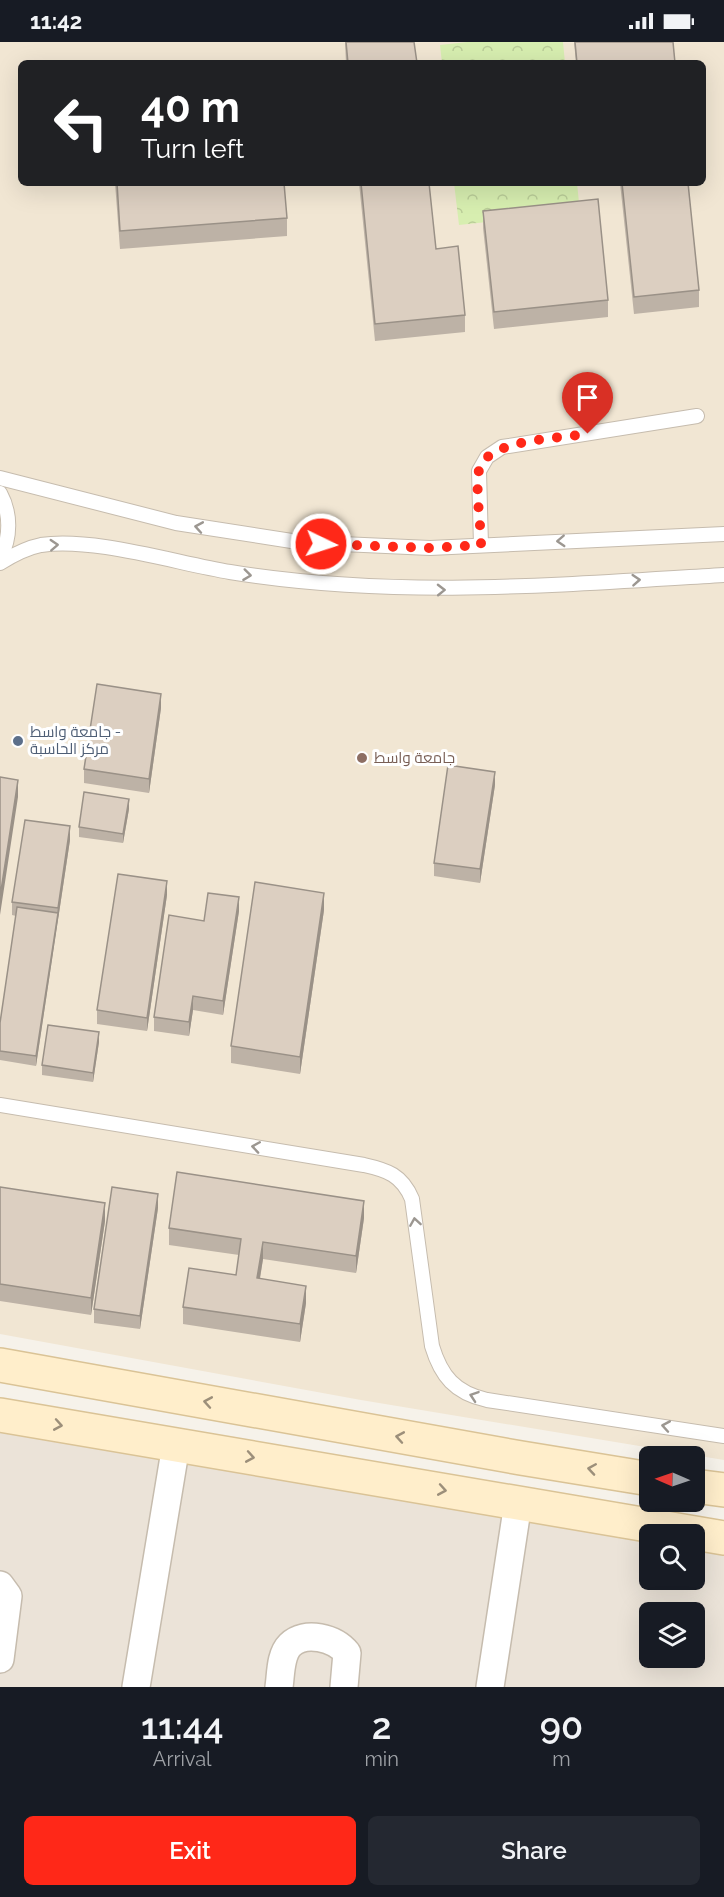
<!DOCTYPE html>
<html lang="en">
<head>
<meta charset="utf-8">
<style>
	body { margin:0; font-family:Raleway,Cairo,sans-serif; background:#242831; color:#f1f3f6; height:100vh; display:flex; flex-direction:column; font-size:22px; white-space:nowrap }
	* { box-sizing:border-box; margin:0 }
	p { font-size:20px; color:#9ea1a6 }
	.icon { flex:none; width:33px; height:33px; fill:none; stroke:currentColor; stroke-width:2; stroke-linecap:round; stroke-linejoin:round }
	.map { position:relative; height:1645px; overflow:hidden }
	.panel { display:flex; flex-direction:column; background:#171b24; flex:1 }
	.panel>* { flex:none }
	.hud { position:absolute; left:18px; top:18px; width:688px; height:126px; border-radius:9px; box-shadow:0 6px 24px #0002; background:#202124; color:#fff; overflow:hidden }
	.needle { width:39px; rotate:272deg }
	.fabs { position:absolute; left:639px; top:1404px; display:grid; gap:12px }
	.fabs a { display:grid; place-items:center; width:66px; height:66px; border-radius:9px; background:#171b24; box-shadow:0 6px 24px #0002; font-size:30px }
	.pin { position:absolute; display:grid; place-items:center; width:51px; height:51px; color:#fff; margin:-62px -26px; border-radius:50% 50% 50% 0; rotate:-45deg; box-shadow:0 0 6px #0007 }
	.pin .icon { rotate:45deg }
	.me { position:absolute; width:66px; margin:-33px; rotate:94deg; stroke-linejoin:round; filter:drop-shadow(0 0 4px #0008) }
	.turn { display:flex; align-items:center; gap:21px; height:126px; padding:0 24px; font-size:27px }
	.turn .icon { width:78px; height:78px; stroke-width:2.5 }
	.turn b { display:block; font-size:42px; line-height:51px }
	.eta { display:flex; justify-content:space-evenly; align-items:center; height:102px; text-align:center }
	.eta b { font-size:36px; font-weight:600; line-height:42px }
	.primary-button { display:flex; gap:12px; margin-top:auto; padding:12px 24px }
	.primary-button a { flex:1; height:69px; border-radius:9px; background:#ff2818; color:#fff; font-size:24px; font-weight:600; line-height:69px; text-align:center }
	.primary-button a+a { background:#242831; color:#f1f3f6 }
	.status { display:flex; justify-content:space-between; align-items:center; height:42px; padding:0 30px; background:#171b24; direction:ltr }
	.status svg { height:16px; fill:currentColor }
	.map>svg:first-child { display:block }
</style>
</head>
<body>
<div class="status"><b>11:42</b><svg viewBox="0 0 49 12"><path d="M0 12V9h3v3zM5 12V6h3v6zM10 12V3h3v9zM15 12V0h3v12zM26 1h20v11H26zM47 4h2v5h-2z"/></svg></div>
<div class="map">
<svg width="724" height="1645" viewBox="0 0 724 1645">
	<defs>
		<pattern id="park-crowns" width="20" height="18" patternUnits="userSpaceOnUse" patternTransform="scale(1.5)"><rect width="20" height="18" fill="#d7eeb0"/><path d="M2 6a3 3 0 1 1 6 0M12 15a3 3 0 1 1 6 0" fill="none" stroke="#bacd98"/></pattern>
	</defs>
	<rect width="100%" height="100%" fill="#f6f2ea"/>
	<!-- residential -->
	<path fill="#ebe3d8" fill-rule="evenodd" d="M0 1361 650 1492V1538H694L695 1496 724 1501V1645H0ZM650 1570H694V1616H650Z"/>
	<!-- education -->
	<path fill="#f1e6d3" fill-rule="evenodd" d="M0 0H724V1418L361 1358 0 1292ZM21 21H704V141H21Z"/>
	<!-- park -->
	<path fill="url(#park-crowns)" d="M467 0H563L565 21H442L440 3Z
		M454 141H577L580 170 459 183Z"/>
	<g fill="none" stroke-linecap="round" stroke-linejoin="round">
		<!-- lane casing -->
		<g stroke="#c6bcae" stroke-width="16">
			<path id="lane" d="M0 436 176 481 298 500 430 506 724 492
				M0 451C11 471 11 496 0 516
				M481 503 479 429 487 415 502 405 697 374
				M0 521C13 513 26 506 41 503 93 495 176 521 230 530 397 557 556 543 724 533
				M0 1063 364 1123C387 1128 402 1133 412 1157L432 1304C441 1334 455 1351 487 1358L724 1394"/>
		</g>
		<!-- street casing -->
		<g stroke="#c6bcae" stroke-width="30">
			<path id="street" d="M0 1543 8 1554 0 1617
				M136 1645 176 1403
				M279 1645C281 1632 280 1613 290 1603 305 1588 335 1596 347 1611L344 1645
				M490 1645 518 1461"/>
		</g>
		<!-- secondary casing -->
		<g stroke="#dac396" stroke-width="36">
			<path id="secondary" d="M0 1323 521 1416 650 1437
				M0 1373 724 1496
				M694 1444 724 1448"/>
		</g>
		<!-- lane -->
		<use href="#lane" stroke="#fff" stroke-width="14"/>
		<!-- street -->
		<use href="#street" stroke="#fff" stroke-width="27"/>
		<!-- secondary -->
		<use href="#secondary" stroke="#ffeecb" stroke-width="33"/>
	</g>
	<!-- wall -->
	<path fill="#bdb2a6" d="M345 0H414L417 21H346Z
		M574 0H673L675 21H576Z
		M115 141H284L287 176V194L120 207Z
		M359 141H429L436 207 465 273V290L375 299Z
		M620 141H688L699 248V265L634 272Z
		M483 169 608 258V275L494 287 483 186Z
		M161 666 149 751 84 741V727Z
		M495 743 480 841 434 834V821Z
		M129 767 123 801 79 795V785Z
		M70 798 36 1024 0 1018V981L16 874 12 873V860Z
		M167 853 147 989 97 982V968Z
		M324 868 300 1032 231 1021V1004Z
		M239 869 223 973 193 968 189 994 154 989V975L204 879Z
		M99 1000 93 1040 42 1033V1023Z
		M0 1145 105 1179 91 1273 0 1259Z
		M158 1166 140 1287 94 1281V1267Z
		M364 1176 356 1231 263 1217 260 1237 306 1261 300 1300 183 1282V1265L236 1233 239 1213 169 1203V1186Z"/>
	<!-- shaded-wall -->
	<path fill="#9a9187" d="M161 652V666L149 751V737Z
		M495 730V743L480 841V827Z
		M18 738V755L0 873V855Z
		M129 757V767L123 801V792Z
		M70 784V798L36 1024V1014Z
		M167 839V853L147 989V976Z
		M324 851V868L300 1032V1015Z
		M239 855V869L223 973V959Z
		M193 954V968L189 994V980Z
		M99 990V1000L93 1040V1031Z
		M158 1152V1166L140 1287V1274Z
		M364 1159V1176L356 1231V1214Z
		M105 1161V1179L91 1273V1256Z
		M263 1200V1217L257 1253V1236Z
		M306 1244V1261L300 1300V1282Z"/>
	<!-- building -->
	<path fill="#dccfc1" stroke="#9a9187" stroke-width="1.5" d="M346 0H414L417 21H348Z
		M575 0H673L675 21H577Z
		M117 141H284L287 176 120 189Z
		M361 141H429L436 207 458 204 465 273 375 282Z
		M622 141H688L699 248 634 255Z
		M598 157 608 258 494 270 483 169Z
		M97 642 161 652 149 737 84 727Z
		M448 723 495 730 480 827 434 821Z
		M0 735 18 738 0 855Z
		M84 750 129 757 123 792 79 785Z
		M25 778 70 784 58 866 12 860Z
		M118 832 167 839 147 976 97 968Z
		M255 840 324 851 300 1015 231 1004Z
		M208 851 239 855 223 959 193 954 189 980 154 975 169 873 204 879Z
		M17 865 58 871 36 1014 0 1009V981Z
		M48 983 99 990 93 1031 42 1023Z
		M177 1130 364 1159 356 1214 263 1200 257 1236 306 1244 300 1282 183 1265 189 1226 236 1233 241 1197 169 1186Z
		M0 1145 105 1161 91 1256 0 1242Z
		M112 1145 158 1152 140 1274 94 1267Z"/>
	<!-- one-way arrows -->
	<defs><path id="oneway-chevron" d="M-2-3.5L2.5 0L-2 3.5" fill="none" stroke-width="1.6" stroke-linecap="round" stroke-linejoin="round" transform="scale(1.5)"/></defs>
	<g stroke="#9c9791">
		<use href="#oneway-chevron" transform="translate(199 485) rotate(-170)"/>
		<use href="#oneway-chevron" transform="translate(561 499) rotate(177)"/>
		<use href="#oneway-chevron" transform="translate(54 503) rotate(-3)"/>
		<use href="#oneway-chevron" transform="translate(247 533) rotate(7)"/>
		<use href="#oneway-chevron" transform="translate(636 538) rotate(-4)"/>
		<use href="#oneway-chevron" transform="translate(441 548) rotate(-1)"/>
		<use href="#oneway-chevron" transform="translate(256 1105) rotate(-171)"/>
		<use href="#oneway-chevron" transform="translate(415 1180) rotate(-99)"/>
		<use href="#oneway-chevron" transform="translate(474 1354) rotate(-161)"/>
		<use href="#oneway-chevron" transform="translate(666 1384) rotate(-170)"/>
	</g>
	<g stroke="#9c8f7a">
		<use href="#oneway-chevron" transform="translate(208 1360) rotate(-170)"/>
		<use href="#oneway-chevron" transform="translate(58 1383) rotate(10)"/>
		<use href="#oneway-chevron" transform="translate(400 1395) rotate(-170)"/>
		<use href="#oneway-chevron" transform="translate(250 1415) rotate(10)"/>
		<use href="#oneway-chevron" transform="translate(592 1427) rotate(-171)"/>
		<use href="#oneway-chevron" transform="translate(442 1448) rotate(10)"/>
	</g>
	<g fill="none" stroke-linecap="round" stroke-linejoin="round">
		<!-- route -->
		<path stroke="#ff2818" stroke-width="10" stroke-dasharray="0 18" d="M321 502 430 506 481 503C481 481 475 449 479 428 486 397 562 396 588 392"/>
	</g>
	<!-- markers -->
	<circle fill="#5c6f8a" stroke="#fff" stroke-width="2" cx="18" cy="699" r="6"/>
	<circle fill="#8d6e63" stroke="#fff" stroke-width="2" cx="362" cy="716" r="6"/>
	<g text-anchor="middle" stroke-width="6" stroke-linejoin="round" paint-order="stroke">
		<!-- service labels -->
		<g font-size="15" fill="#4e5e75" stroke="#fff" text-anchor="start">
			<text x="30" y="695">جامعة واسط -<tspan x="30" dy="17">مركز الحاسبة</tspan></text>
		</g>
		<!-- education labels -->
		<g font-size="15" fill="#785e54" stroke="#fff" text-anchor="start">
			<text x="374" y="721">جامعة واسط</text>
		</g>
	</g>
</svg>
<div class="fabs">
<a><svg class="needle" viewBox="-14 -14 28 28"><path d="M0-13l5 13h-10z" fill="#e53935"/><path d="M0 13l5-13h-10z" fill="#9ea1a6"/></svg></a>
<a><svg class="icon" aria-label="search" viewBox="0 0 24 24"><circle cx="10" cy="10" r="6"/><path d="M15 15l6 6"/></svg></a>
<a><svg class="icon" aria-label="layers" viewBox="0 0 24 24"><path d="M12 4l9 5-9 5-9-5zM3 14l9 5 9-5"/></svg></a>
</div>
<div class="pin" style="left:588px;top:392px;background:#d93025"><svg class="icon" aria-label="arrive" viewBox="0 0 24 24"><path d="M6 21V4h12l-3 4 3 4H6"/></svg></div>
<svg class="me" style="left:321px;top:502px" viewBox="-20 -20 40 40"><circle r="17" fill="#ff2818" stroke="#fff" stroke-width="3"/><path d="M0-11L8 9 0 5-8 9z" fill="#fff"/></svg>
<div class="hud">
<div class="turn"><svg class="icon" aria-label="left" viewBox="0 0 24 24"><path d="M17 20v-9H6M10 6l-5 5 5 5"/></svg><div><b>40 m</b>Turn left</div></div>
</div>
</div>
<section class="panel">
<div class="eta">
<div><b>11:44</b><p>Arrival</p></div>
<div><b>2</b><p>min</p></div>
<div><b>90</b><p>m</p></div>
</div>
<div class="primary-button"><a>Exit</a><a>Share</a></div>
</section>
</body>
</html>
